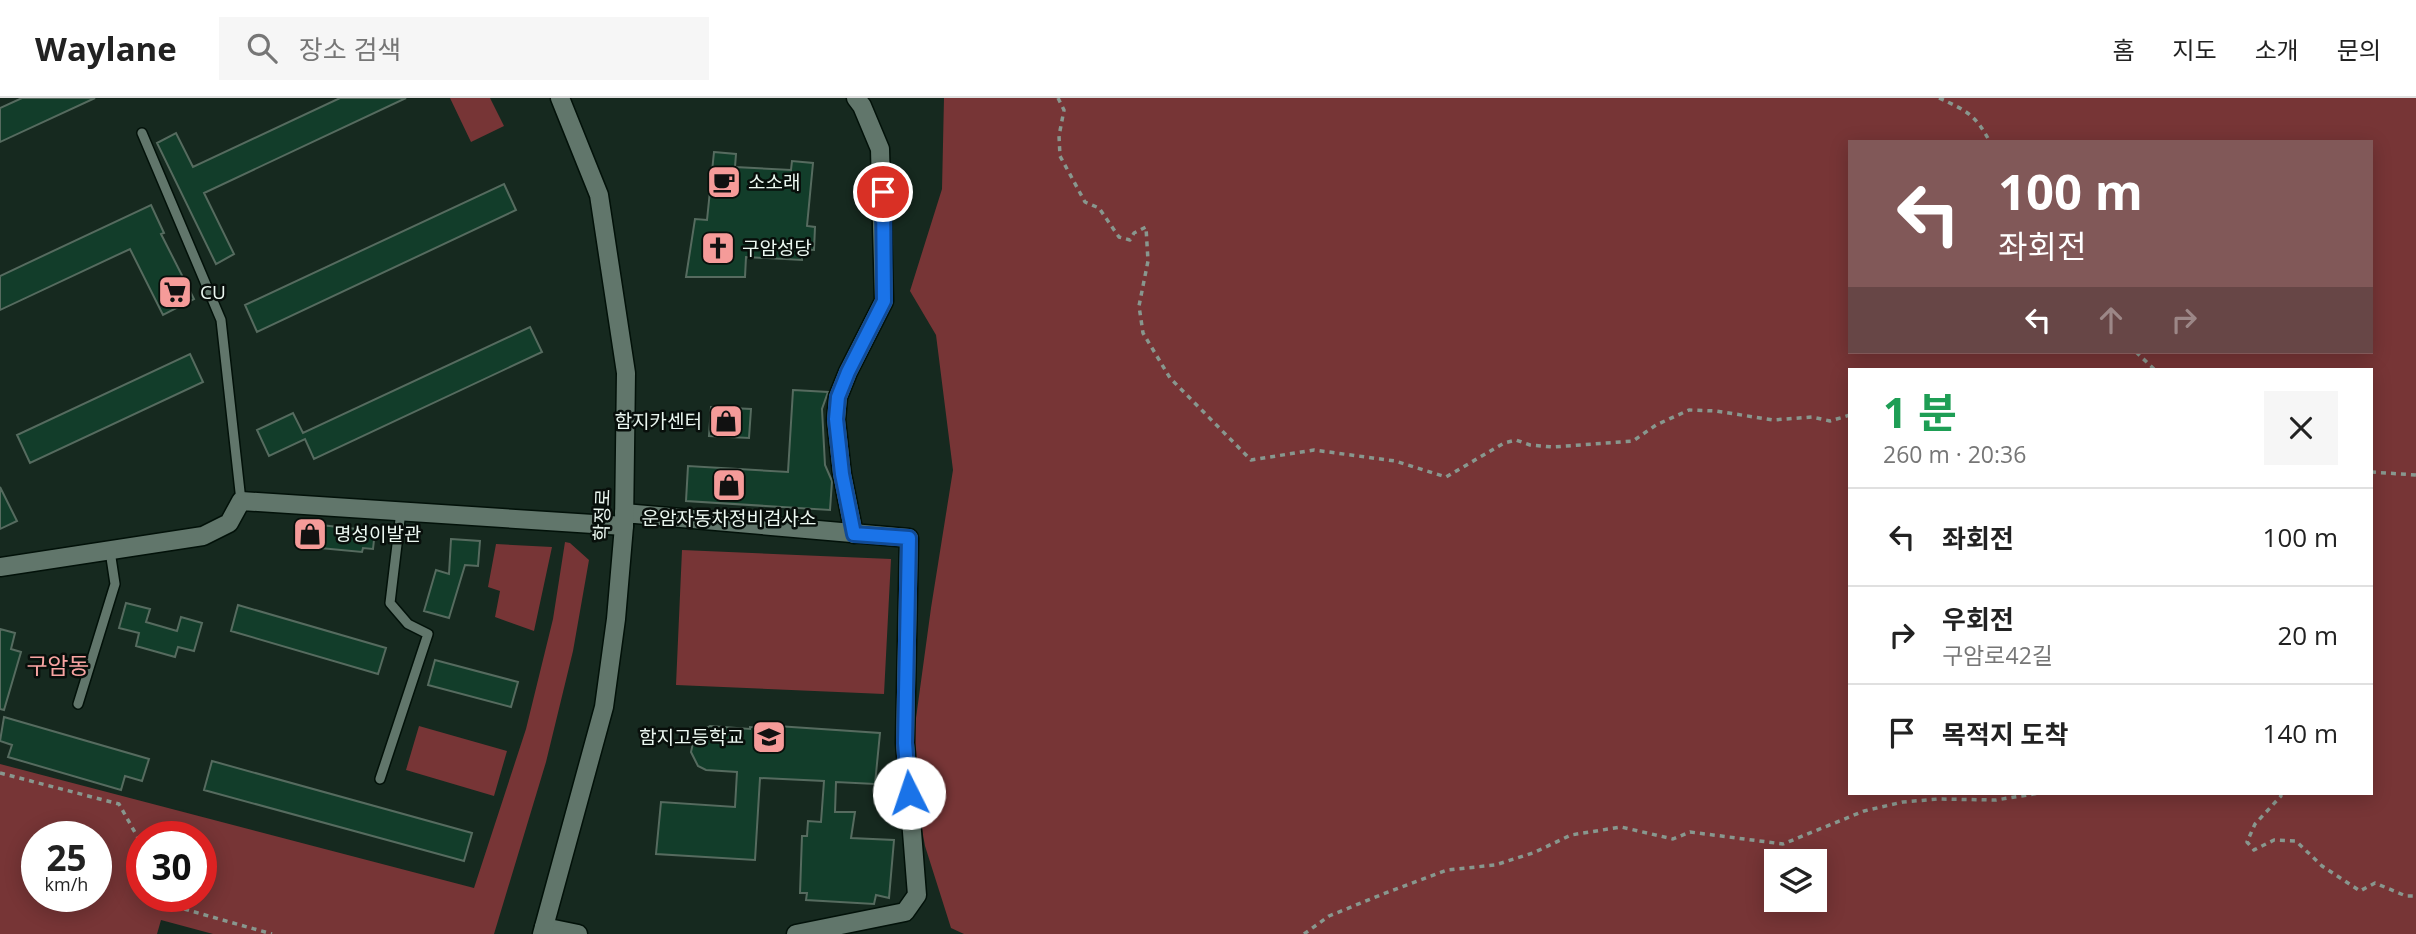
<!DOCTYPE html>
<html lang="ko">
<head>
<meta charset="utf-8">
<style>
	body { margin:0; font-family:"Open Sans","Noto Sans KR",sans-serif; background:#f6f6f6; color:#222; height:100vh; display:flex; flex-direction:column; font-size:26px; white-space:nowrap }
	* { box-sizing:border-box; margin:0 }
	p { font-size:23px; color:#767676 }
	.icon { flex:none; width:38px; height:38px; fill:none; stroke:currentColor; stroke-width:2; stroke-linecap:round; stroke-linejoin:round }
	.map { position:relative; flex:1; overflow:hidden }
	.details { position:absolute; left:1848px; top:270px; width:525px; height:427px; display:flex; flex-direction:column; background:#fff; border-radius:0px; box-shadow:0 4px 18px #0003 }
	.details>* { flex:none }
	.banner { position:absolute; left:1848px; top:42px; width:525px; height:214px; border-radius:0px; box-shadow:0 4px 18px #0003; background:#815858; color:#fff; overflow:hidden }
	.fabs { position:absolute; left:1764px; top:751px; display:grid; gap:14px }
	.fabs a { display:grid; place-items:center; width:63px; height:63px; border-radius:0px; background:#fff; box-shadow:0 4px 18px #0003; font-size:35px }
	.speed { position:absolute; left:21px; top:723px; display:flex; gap:14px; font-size:35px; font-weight:700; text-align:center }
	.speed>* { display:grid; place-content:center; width:91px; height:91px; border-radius:50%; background:#fff; box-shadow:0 4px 18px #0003; line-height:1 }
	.speed small { font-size:18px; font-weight:400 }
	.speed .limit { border:10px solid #d22; background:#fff; color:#111 }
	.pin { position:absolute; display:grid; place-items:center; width:60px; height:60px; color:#fff; margin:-30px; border:4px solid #fff; border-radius:50%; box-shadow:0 2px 7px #0007 }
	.me { position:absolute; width:77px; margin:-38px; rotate:356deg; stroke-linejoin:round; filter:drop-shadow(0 0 5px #0008) }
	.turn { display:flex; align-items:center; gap:24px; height:147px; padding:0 35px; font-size:32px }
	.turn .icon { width:91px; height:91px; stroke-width:2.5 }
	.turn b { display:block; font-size:49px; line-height:60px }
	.lanes { display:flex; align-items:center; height:66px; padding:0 35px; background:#0003; justify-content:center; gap:35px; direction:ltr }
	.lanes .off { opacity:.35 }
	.round { display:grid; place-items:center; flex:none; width:74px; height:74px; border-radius:0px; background:#f6f6f6 }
	.headline { display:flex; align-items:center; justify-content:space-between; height:119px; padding:0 35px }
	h1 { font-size:42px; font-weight:700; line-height:52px; color:#1e9e55 }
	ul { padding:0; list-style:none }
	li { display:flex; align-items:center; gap:21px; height:98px; padding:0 35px; border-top:2px solid #e0e0e0 }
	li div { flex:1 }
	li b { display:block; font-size:26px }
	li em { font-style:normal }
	header { display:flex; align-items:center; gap:42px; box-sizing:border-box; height:98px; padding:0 35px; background:#fff; border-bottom:2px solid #e0e0e0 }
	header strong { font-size:33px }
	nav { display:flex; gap:38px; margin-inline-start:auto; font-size:24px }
	.search { width:490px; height:63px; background:#f6f6f6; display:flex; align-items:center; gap:18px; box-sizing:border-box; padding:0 24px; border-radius:0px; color:#767676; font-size:26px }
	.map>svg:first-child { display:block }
</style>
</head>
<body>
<header>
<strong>Waylane</strong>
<div class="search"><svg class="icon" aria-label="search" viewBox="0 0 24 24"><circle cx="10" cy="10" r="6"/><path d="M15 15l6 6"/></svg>장소 검색</div>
<nav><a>홈</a><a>지도</a><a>소개</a><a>문의</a></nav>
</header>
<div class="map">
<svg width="2416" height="836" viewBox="0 0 2416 836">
	<rect width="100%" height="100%" fill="#16291f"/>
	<!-- green -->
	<path fill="#773536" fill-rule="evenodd" d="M450 0H490L504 28 471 44Z
		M944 0H2416V836H964L951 830 925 748 910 664 931 510 953 372 936 237 910 193 942 91ZM1850 44H2371V254H1850ZM1850 271H2371V695H1850ZM1776 763H1815V802H1776Z
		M565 444 570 445 589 462 573 553 546 664 494 836H213L161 822 157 836H0V666L474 790 526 631 553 521ZM37 738H96V798H37ZM142 738H201V798H142Z
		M496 446 552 449 534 533 495 519 500 493 488 489Z
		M682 452 891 461 884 596 676 587Z
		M419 628 507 653 494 698 406 672Z"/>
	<!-- building -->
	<path fill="#123d2a" stroke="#566b5f" stroke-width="2" d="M22 0H95L0 44V10Z
		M340 0H406L204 95 234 156 216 166 157 45 176 35 193 69Z
		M714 54 736 56 735 69 791 72 792 63 813 65 807 128 815 129 814 152 802 151V162L746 159 745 179H686L695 121 707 122Z
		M504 86 516 112 257 234 245 207Z
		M151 107 164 135 161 136 194 201 163 217 130 151 0 212V178Z
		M530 229 542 254 314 361 305 341 269 358 257 332 293 315 303 335Z
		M190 256 203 284 30 365 17 337Z
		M793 292 828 294 822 311 825 367 832 383 830 412 686 403 688 368 788 374Z
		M711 309 751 311 749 340 709 338Z
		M0 389 17 423 0 431Z
		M302 425 375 433 373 451 363 450 362 454 299 448Z
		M451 441 480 443 478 468 465 467 449 520 424 513 436 472 449 476Z
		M126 505 150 511 146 524 177 533 181 519 202 525 194 553 178 549 175 559 136 548 139 535 119 530Z
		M238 507 386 550 378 576 231 533Z
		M0 531 15 535 11 551 21 554 4 612 0 611Z
		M435 562 518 584 511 609 428 587Z
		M4 619 149 661 142 683 125 678 121 692 8 659 12 647 0 643Z
		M761 627 880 635 875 686 836 684 835 714H855L851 740 894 742 889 800 876 797 874 806 806 802 807 795H800L802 738H807L808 723 821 724 824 683 760 680 755 762 656 756 661 704 735 709 737 674 706 672 698 668 691 654 694 640 698 635 710 628 750 631V629L761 630Z
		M212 663 472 735 464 763 204 692Z"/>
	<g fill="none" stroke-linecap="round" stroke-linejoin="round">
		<!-- service casing -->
		<g stroke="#021109" stroke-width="12">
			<path id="service" d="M142 35 221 222 241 403
				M78 606 115 486 110 453
				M380 681 428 536 408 526 390 505 401 413"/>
		</g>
		<!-- minor casing -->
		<g stroke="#021109" stroke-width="21">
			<path id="minor" d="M624 415 909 440 905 645 917 797 905 814 796 836
				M854 436 842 376 836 322 838 299 848 274 884 203 880 51 862 8 856 0
				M0 469 203 438 229 425 241 403 624 428
				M544 829 578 836"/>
		</g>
		<!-- secondary casing -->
		<g stroke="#021109" stroke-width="21">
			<path id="secondary" d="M542 836 604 609 616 521 624 428 626 275 599 97 560 0"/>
		</g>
		<!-- path -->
		<path stroke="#88978e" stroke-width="3.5" stroke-dasharray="5 5" stroke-linecap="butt" d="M1058 0 1064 12 1059 38 1060 58 1085 104 1099 110 1119 139 1130 142 1134 135 1146 129 1148 163 1139 208 1143 235 1170 280 1251 362 1314 352 1395 363 1446 379 1504 345 1516 342 1530 347 1553 349 1633 343 1656 327 1689 312 1716 313 1773 322 1812 319 1830 323 1850 317
			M1939 0C1967 13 1975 16 1990 44
			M2136 254 2154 271
			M2371 374 2416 377
			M0 675 119 706 142 747
			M2280 695 2281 698 2255 726 2247 744 2254 752 2274 742 2296 743 2322 768 2360 793 2375 785 2406 798H2416
			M171 798 177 809 272 836
			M1304 836 1329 818 1383 796 1447 772 1495 767 1533 755 1571 737 1621 729 1673 741 1690 734 1783 746 1864 713 1903 704 1938 701 1996 702 2040 695"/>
		<!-- service -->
		<use href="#service" stroke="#61766b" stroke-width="9"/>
		<!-- minor -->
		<use href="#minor" stroke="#61766b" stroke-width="18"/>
		<!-- secondary -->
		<use href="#secondary" stroke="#61766b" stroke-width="18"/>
	</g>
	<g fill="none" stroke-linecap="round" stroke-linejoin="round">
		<!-- route casing -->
		<g stroke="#114b97" stroke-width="18">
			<path id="route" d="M883 94 884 203 848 274 838 299 836 321 842 376 854 436 909 440 905 645 909 695"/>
		</g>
		<!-- route -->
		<use href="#route" stroke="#1a73e8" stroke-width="12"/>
	</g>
	<!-- icons -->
	<defs>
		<g id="cafe-square" transform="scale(1.75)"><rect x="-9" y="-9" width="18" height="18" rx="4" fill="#f59b99" stroke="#080f0b"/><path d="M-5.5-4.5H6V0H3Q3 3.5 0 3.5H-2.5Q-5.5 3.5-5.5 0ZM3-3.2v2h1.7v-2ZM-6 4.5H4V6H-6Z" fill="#111"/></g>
		<g id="church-square" transform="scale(1.75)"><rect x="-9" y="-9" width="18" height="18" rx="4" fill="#f59b99" stroke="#080f0b"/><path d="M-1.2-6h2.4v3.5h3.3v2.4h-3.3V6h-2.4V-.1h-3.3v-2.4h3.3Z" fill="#111"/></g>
		<g id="supermarket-square" transform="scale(1.75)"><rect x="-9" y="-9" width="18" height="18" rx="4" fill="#f59b99" stroke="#080f0b"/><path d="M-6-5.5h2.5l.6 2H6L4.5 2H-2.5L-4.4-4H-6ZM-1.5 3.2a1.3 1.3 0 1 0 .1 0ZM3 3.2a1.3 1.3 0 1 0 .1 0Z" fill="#111"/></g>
		<g id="shop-square" transform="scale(1.75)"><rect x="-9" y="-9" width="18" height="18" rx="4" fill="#f59b99" stroke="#080f0b"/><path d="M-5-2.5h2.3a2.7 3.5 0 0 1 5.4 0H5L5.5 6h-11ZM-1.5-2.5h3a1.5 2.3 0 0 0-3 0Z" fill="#111"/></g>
		<g id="school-square" transform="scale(1.75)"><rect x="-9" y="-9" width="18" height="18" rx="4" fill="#f59b99" stroke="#080f0b"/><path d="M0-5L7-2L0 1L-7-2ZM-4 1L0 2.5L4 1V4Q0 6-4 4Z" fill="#111"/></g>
	</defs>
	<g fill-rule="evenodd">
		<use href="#cafe-square" x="724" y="84"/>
		<use href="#church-square" x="718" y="150"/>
		<use href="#supermarket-square" x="175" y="194"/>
		<use href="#shop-square" x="726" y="323"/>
		<use href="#shop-square" x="729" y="387"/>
		<use href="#shop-square" x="310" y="436"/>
		<use href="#school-square" x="769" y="639"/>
	</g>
	<g text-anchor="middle" stroke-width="5" stroke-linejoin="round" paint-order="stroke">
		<!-- poi labels -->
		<g font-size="19" fill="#ecf8f1" stroke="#080f0b" text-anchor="start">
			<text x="748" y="91">소소래</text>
			<text x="742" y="157">구암성당</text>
			<text x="200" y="201">CU</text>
			<text x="702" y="330" text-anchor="end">함지카센터</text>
			<text x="729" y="427" text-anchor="middle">운암자동차정비검사소</text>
			<text x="334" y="443">명성이발관</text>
			<text x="744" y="646" text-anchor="end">함지고등학교</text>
		</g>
		<!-- street labels -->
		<g font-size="19" fill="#ecf8f1" stroke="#080f0b">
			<text transform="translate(602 417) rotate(-88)" y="7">학정로</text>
		</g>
		<!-- quarter labels -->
		<g font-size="23" fill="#f9a5a2" stroke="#080f0b">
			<text x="58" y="576">구암동</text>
		</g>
	</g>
</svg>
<div class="fabs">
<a><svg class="icon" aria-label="layers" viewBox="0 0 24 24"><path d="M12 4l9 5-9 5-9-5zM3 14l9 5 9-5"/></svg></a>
</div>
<div class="speed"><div>25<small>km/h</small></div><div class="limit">30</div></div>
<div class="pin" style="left:883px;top:94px;background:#d93025"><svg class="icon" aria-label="arrive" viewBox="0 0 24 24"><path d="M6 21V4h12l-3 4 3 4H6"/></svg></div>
<svg class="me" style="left:909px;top:695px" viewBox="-20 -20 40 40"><circle r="19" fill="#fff"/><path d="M0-13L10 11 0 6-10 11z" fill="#1a73e8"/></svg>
<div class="banner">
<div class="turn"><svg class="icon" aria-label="left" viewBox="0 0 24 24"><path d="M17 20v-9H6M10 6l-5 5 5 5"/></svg><div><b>100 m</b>좌회전</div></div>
<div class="lanes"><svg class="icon" aria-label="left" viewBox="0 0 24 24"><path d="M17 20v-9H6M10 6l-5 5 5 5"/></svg><svg class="icon off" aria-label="ahead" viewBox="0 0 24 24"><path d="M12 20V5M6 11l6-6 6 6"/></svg><svg class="icon off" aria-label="right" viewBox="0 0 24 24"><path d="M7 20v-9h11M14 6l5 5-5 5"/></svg></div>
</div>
<section class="details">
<div class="headline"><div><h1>1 분</h1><p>260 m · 20:36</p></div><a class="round"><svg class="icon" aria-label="close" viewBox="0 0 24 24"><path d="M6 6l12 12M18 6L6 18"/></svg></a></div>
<ul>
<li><svg class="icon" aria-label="left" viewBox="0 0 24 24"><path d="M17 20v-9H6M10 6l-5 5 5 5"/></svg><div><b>좌회전</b></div><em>100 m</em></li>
<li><svg class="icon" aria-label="right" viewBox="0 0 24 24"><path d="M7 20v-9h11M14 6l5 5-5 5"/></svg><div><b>우회전</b><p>구암로42길</p></div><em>20 m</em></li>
<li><svg class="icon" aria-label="arrive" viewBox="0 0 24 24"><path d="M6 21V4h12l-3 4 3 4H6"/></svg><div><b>목적지 도착</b></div><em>140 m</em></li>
</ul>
</section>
</div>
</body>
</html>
